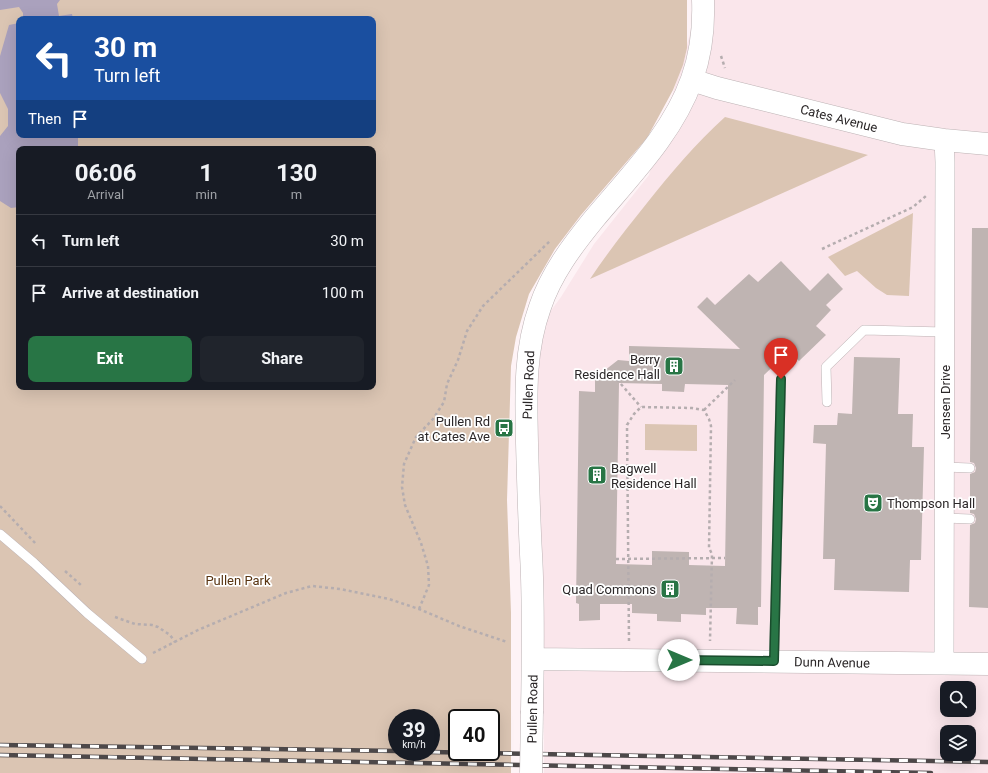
<!DOCTYPE html>
<html lang="en">
<head>
<meta charset="utf-8">
<style>
	body { margin:0; font-family:Roboto,sans-serif; background:#20242c; color:#f1f3f6; height:100vh; display:flex; flex-direction:column; font-size:15px; white-space:nowrap }
	* { box-sizing:border-box; margin:0 }
	p { font-size:13px; color:#9ea1a6 }
	.icon { flex:none; width:22px; height:22px; fill:none; stroke:currentColor; stroke-width:2; stroke-linecap:round; stroke-linejoin:round }
	.map { position:relative; flex:1; overflow:hidden }
	.sheet { position:absolute; left:16px; top:146px; width:360px; height:244px; display:flex; flex-direction:column; background:#171b24; border-radius:8px; box-shadow:0 4px 16px #0002 }
	.sheet>* { flex:none }
	.banner { position:absolute; left:16px; top:16px; width:360px; height:122px; border-radius:8px; box-shadow:0 4px 16px #0002; background:#1a4fa0; color:#fff; overflow:hidden }
	.tools { position:absolute; left:940px; top:681px; display:grid; gap:8px }
	.tools a { display:grid; place-items:center; width:36px; height:36px; border-radius:8px; background:#171b24; box-shadow:0 4px 16px #0002; font-size:20px }
	.speed { position:absolute; left:388px; top:709px; display:flex; gap:8px; font-size:20px; font-weight:700; text-align:center }
	.speed>* { display:grid; place-content:center; width:52px; height:52px; border-radius:50%; background:#171b24; box-shadow:0 4px 16px #0002; line-height:1 }
	.speed small { font-size:10px; font-weight:400 }
	.speed .limit { border:2px solid #111; border-radius:6px; background:#fff; color:#111 }
	.pin { position:absolute; display:grid; place-items:center; width:34px; height:34px; color:#fff; margin:-41px -17px; border-radius:50% 50% 50% 0; rotate:-45deg; box-shadow:0 0 4px #0007 }
	.pin .icon { rotate:45deg }
	.me { position:absolute; width:44px; margin:-22px; rotate:90deg; stroke-linejoin:round; filter:drop-shadow(0 0 3px #0008) }
	.turn { display:flex; align-items:center; gap:14px; height:84px; padding:0 12px; font-size:18px }
	.turn .icon { width:52px; height:52px; stroke-width:2.5 }
	.turn b { display:block; font-size:28px; line-height:34px }
	.then { display:flex; align-items:center; height:38px; padding:0 12px; background:#0003; gap:8px; font-size:15px }
	.eta { display:flex; justify-content:space-evenly; align-items:center; height:68px; text-align:center }
	.eta b { font-size:24px; font-weight:700; line-height:28px }
	.button { display:flex; gap:8px; margin-top:auto; padding:8px 12px }
	.button a { flex:1; height:46px; border-radius:8px; background:#287545; color:#fff; font-size:16px; font-weight:700; line-height:46px; text-align:center }
	.button a+a { background:#20242c; color:#f1f3f6 }
	ul { padding:0; list-style:none }
	li { display:flex; align-items:center; gap:12px; height:52px; padding:0 12px; border-top:1px solid #363941 }
	li div { flex:1 }
	li b { display:block; font-size:15px }
	li em { font-style:normal }
	.map>svg:first-child { display:block }
</style>
</head>
<body>
<div class="map">
<svg width="988" height="773" viewBox="0 0 988 773">
	<rect width="100%" height="100%" fill="#fef3f6"/>
	<!-- built -->
	<path fill="#fae6eb" fill-rule="evenodd" d="M700 0H988V773H544V711H532L530 339 561 297 594 244 649 175ZM947 688H969V710H947ZM947 732H969V754H947Z"/>
	<!-- green -->
	<path fill="#dbc5b3" fill-rule="evenodd" d="M0 0H687V48L683 65 673 90 647 138 581 215 555 249 529 294 516 337 511 366 507 500 511 613V773H0ZM19 19H373V135H19ZM19 149H373V387H19ZM397 718H431V752H397ZM457 718H491V752H457Z
		M725 117 868 155 590 279C608 252 627 228 647 203 671 173 696 143 725 117Z
		M913 213 909 296 887 295 876 288 857 271 845 276 828 257Z
		M645 424 697 425V451L645 450Z"/>
	<!-- water -->
	<path fill="#aaa1bd" d="M0 0H60L57 4 59 16 72 14 73 19H23V13L19 7 0 10Z
		M19 23V135H78V149H19V207L11 208 0 201V136L8 126V109L0 93V56L9 25Z"/>
	<!-- building -->
	<path fill="#bfb4b2" fill-rule="evenodd" d="M972 228H988V608L969 607 970 525 975 523 976 519 974 514 970 513V474L975 472 976 468 974 463 970 462Z
		M781 261 810 291 828 273 843 289 826 305 831 310 816 326 826 335 799 361 789 351 764 375 761 607H758V625L736 624 737 608H706V615L681 614V622L657 621V614L632 613V604H600V620L579 621V604L576 603 579 391 595 392V378L618 360 629 361V346L740 349 697 307 707 297 715 305 749 274 758 282ZM619 383 662 384V391L684 392 685 384 728 385 725 566 689 565V552L652 551V565L616 564Z
		M854 357 900 358 898 414H913L912 447H924L921 560H910L909 592 834 590 835 559H823L826 444 813 443 814 425H837L838 413 852 414Z"/>
	<g fill="none" stroke-linecap="round" stroke-linejoin="round">
		<!-- lane casing -->
		<g stroke="#bcb2b4" stroke-width="10">
			<path id="lane" d="M827 402 826 367 864 330 945 332
				M945 467 970 468
				M945 518 970 519
				M0 534 34 563 87 613 142 659
				M774 661 781 379"/>
		</g>
		<!-- street casing -->
		<g stroke="#bcb2b4" stroke-width="20">
			<path id="street" d="M944 663 945 162 944 140"/>
		</g>
		<!-- secondary casing -->
		<g stroke="#bcb2b4" stroke-width="23">
			<path id="secondary" d="M692 80 717 88 902 134 944 140 988 144
				M533 659 988 664
				M532 711C533 658 534 606 531 554 529 517 528 480 527 443 526 397 524 351 540 307 551 274 572 246 594 219 630 176 673 133 692 79 701 54 704 26 703 0"/>
		</g>
		<!-- path -->
		<path stroke="#b5adaf" stroke-width="2.5" stroke-dasharray="3 3" stroke-linecap="butt" d="M721 56 725 68
			M822 249 913 207 926 196
			M613 375 641 407
			M704 410 735 380
			M0 506 37 545
			M616 559 725 558
			M65 571 81 585
			M419 609 429 585 428 566 421 543 405 505 402 487 404 464 416 437 433 419 444 402 447 384 458 360 467 331 483 306 551 240
			M115 617 135 624 152 625 158 627 170 635 175 642
			M629 641 627 425 634 414 641 407 692 408 704 410 709 419 711 426 709 548 712 554 710 641
			M153 653 198 630 286 593 312 586 340 589 389 599 419 609 459 626 507 642"/>
		<!-- lane -->
		<use href="#lane" stroke="#fff" stroke-width="9"/>
		<!-- street -->
		<use href="#street" stroke="#fff" stroke-width="19"/>
		<!-- secondary -->
		<use href="#secondary" stroke="#fff" stroke-width="22"/>
		<!-- rail casing -->
		<g stroke="#4d4849" stroke-width="4.5">
			<path id="rail" d="M0 745 397 751
				M431 752 988 762
				M0 755 931 773"/>
		</g>
		<!-- rail -->
		<use href="#rail" stroke="#fff" stroke-width="3" stroke-dasharray="9" stroke-linecap="butt"/>
		<!-- secondary-bridge casing -->
		<g stroke="#bcb2b4" stroke-width="23" stroke-linecap="butt">
			<path id="secondary-bridge" d="M531 773 532 711"/>
		</g>
		<!-- secondary-bridge -->
		<use href="#secondary-bridge" stroke="#fff" stroke-width="22"/>
	</g>
	<g fill="none" stroke-linecap="round" stroke-linejoin="round">
		<!-- route casing -->
		<g stroke="#1a4c2d" stroke-width="10">
			<path id="route" d="M679 660 774 661 781 379"/>
		</g>
		<!-- route -->
		<use href="#route" stroke="#287545" stroke-width="7"/>
	</g>
	<!-- icons -->
	<defs>
		<g id="building-square" transform="scale(1)"><rect x="-9" y="-9" width="18" height="18" rx="4" fill="#287545" stroke="#fff"/><path d="M-4-6H4V6H1V3H-1V6H-4ZM-2.5-4.3h1.7v1.8h-1.7ZM.8-4.3h1.7v1.8H.8ZM-2.5-1h1.7V.8h-1.7ZM.8-1h1.7V.8H.8Z" fill="#fff"/></g>
		<g id="bus-square" transform="scale(1)"><rect x="-9" y="-9" width="18" height="18" rx="4" fill="#287545" stroke="#fff"/><path d="M-5-6H5V4H4V6H2V4H-2V6H-4V4H-5ZM-3.5-4V0h7V-4ZM-3.5 1.2v1.5H-2V1.2ZM2 1.2v1.5H3.5V1.2Z" fill="#fff"/></g>
		<g id="theatre-square" transform="scale(1)"><rect x="-9" y="-9" width="18" height="18" rx="4" fill="#287545" stroke="#fff"/><path d="M-5-5.5Q0-4 5-5.5V0Q5 5 0 6Q-5 5-5 0ZM-3.3-2.5H-1v1.5H-3.3ZM1-2.5H3.3v1.5H1ZM-2.8 1Q0 5.5 2.8 1Z" fill="#fff"/></g>
	</defs>
	<g fill-rule="evenodd">
		<use href="#building-square" x="674" y="366"/>
		<use href="#bus-square" x="504" y="428"/>
		<use href="#building-square" x="597" y="475"/>
		<use href="#theatre-square" x="873" y="503"/>
		<use href="#building-square" x="670" y="589"/>
	</g>
	<g text-anchor="middle" stroke-width="3.5" stroke-linejoin="round" paint-order="stroke">
		<!-- street labels -->
		<g font-size="13" fill="#2b2728" stroke="#fff">
			<text transform="translate(839 118) rotate(14)" y="5">Cates Avenue</text>
			<text transform="translate(528 385) rotate(-88)" y="5">Pullen Road</text>
			<text transform="translate(945 402) rotate(-90)" y="5">Jensen Drive</text>
			<text transform="translate(832 662) rotate(1)" y="5">Dunn Avenue</text>
			<text transform="translate(532 709) rotate(-89)" y="5">Pullen Road</text>
		</g>
		<!-- poi labels -->
		<g font-size="13" fill="#2b2728" stroke="#fff" text-anchor="end">
			<text x="660" y="364">Berry<tspan x="660" dy="15">Residence Hall</tspan></text>
			<text x="490" y="426">Pullen Rd<tspan x="490" dy="15">at Cates Ave</tspan></text>
			<text x="611" y="473" text-anchor="start">Bagwell<tspan x="611" dy="15">Residence Hall</tspan></text>
			<text x="887" y="508" text-anchor="start">Thompson Hall</text>
			<text x="656" y="594">Quad Commons</text>
		</g>
		<!-- park labels -->
		<g font-size="13" fill="#583411" stroke="#fff">
			<text x="238" y="585">Pullen Park</text>
		</g>
	</g>
</svg>
<div class="tools">
<a><svg class="icon" aria-label="search" viewBox="0 0 24 24"><circle cx="10" cy="10" r="6"/><path d="M15 15l6 6"/></svg></a>
<a><svg class="icon" aria-label="layers" viewBox="0 0 24 24"><path d="M12 4l9 5-9 5-9-5zM3 14l9 5 9-5"/></svg></a>
</div>
<div class="speed"><div>39<small>km/h</small></div><div class="limit">40</div></div>
<div class="pin" style="left:781px;top:379px;background:#d93025"><svg class="icon" aria-label="arrive" viewBox="0 0 24 24"><path d="M6 21V4h12l-3 4 3 4H6"/></svg></div>
<svg class="me" style="left:679px;top:660px" viewBox="-20 -20 40 40"><circle r="19" fill="#fff"/><path d="M0-13L10 11 0 6-10 11z" fill="#287545"/></svg>
<div class="banner">
<div class="turn"><svg class="icon" aria-label="left" viewBox="0 0 24 24"><path d="M17 20v-9H6M10 6l-5 5 5 5"/></svg><div><b>30 m</b>Turn left</div></div>
<div class="then">Then<svg class="icon" aria-label="arrive" viewBox="0 0 24 24"><path d="M6 21V4h12l-3 4 3 4H6"/></svg></div>
</div>
<section class="sheet">
<div class="eta">
<div><b>06:06</b><p>Arrival</p></div>
<div><b>1</b><p>min</p></div>
<div><b>130</b><p>m</p></div>
</div>
<ul>
<li><svg class="icon" aria-label="left" viewBox="0 0 24 24"><path d="M17 20v-9H6M10 6l-5 5 5 5"/></svg><div><b>Turn left</b></div><em>30 m</em></li>
<li><svg class="icon" aria-label="arrive" viewBox="0 0 24 24"><path d="M6 21V4h12l-3 4 3 4H6"/></svg><div><b>Arrive at destination</b></div><em>100 m</em></li>
</ul>
<div class="button"><a>Exit</a><a>Share</a></div>
</section>
</div>
</body>
</html>
